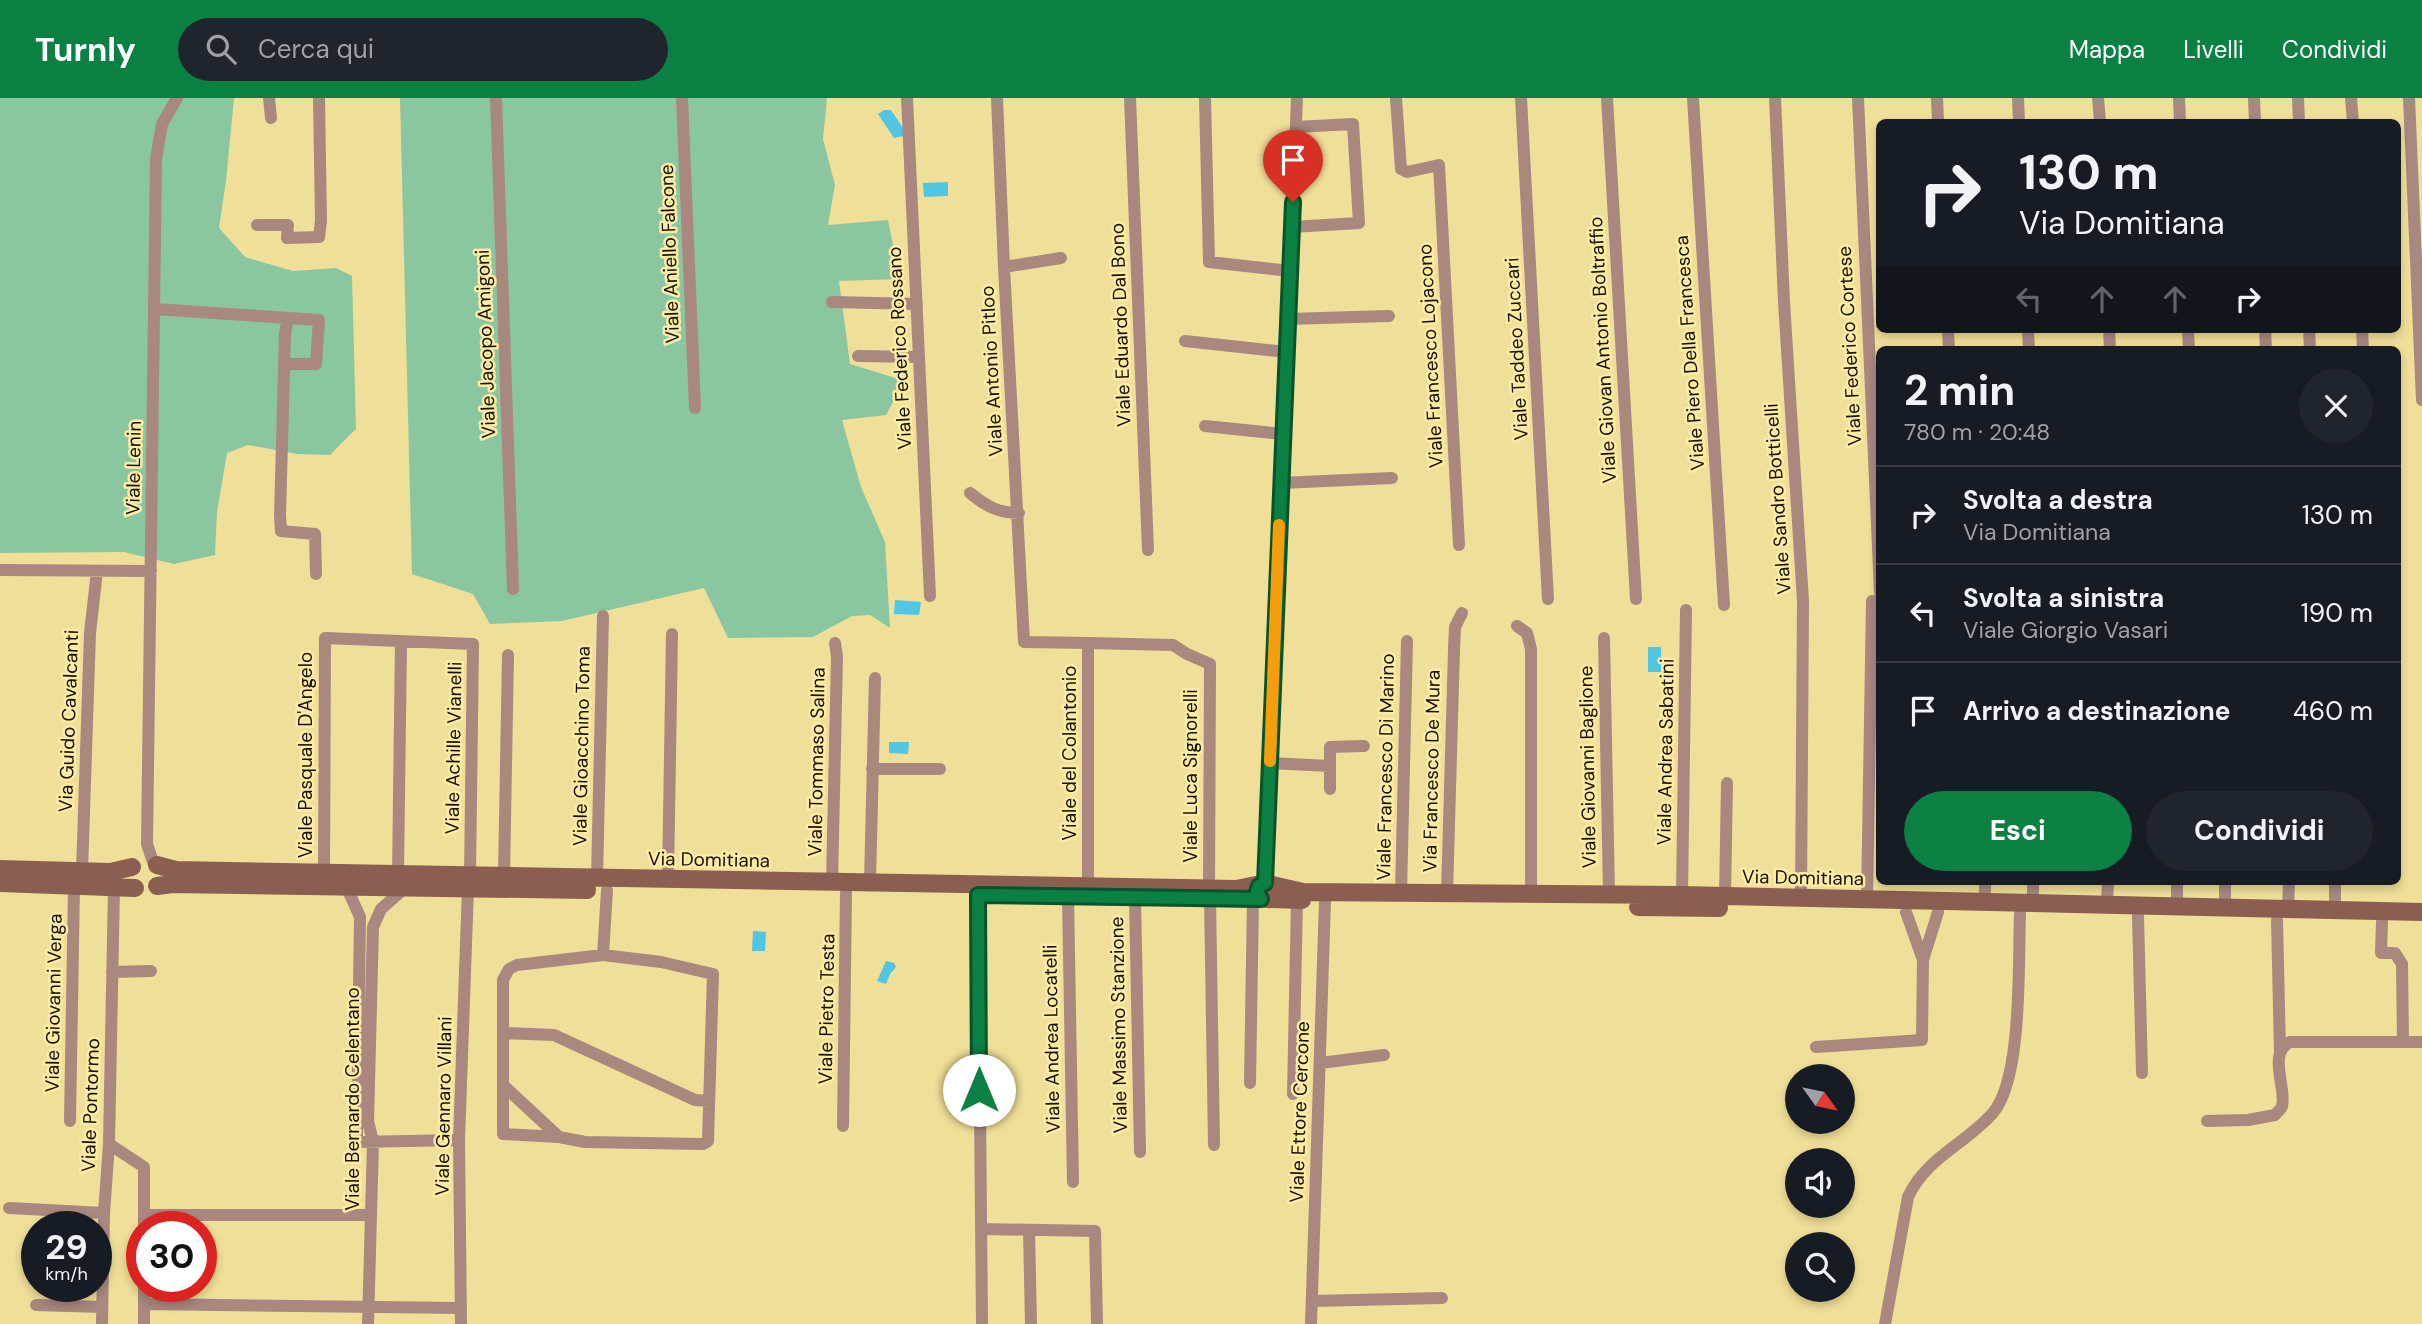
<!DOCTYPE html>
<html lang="it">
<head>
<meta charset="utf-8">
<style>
	body { margin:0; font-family:"DM Sans",sans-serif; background:#20242c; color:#f1f3f6; height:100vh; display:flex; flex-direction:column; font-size:26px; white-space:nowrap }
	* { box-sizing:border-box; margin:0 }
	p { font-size:23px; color:#9ea1a6 }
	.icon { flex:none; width:38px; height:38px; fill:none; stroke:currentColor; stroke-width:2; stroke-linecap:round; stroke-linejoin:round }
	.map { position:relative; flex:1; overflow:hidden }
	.details { position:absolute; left:1876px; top:248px; width:525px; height:539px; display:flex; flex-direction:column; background:#171b24; border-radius:10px; box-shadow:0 4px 10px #0003 }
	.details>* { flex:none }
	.hud { position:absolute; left:1876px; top:21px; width:525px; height:214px; border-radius:10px; box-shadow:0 4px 10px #0003; background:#171b24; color:#f1f3f6; overflow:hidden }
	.needle { width:46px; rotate:123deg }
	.fabs { position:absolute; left:1785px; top:966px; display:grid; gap:14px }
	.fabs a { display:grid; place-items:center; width:70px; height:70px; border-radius:50%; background:#171b24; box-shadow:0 4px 10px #0003; font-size:35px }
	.speed { position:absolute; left:21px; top:1113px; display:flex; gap:14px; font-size:35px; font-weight:700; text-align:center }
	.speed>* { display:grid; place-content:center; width:91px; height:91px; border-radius:50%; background:#171b24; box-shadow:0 4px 10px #0003; line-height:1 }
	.speed small { font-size:18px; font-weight:400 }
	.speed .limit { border:10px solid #d22; background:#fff; color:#111 }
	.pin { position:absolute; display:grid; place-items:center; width:60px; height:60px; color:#fff; margin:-72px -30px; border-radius:50% 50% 50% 0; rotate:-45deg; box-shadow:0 0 7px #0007 }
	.pin .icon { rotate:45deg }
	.me { position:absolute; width:77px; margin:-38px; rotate:0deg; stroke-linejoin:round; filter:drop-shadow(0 0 5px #0008) }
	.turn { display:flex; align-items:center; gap:24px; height:147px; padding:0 28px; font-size:32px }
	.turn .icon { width:91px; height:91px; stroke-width:2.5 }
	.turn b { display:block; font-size:49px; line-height:60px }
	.lanes { display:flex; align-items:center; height:66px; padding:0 28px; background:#0003; justify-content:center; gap:35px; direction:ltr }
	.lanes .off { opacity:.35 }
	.round { display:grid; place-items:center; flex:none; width:74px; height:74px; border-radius:37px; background:#20242c }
	.overview { display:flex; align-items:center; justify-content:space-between; height:119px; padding:0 28px }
	h1 { font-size:42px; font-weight:700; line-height:52px }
	.action { display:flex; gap:14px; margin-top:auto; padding:14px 28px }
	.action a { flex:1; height:80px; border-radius:42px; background:#0b8043; color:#fff; font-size:28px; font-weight:700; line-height:80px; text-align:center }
	.action a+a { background:#20242c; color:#f1f3f6 }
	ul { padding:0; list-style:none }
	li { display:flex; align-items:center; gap:21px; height:98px; padding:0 28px; border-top:2px solid #363941 }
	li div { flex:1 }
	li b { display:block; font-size:26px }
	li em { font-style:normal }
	header { display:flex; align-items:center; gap:42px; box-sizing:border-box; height:98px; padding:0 35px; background:#0b8043; color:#fff }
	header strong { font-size:33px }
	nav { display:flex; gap:38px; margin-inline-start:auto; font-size:24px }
	.search { width:490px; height:63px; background:#20242c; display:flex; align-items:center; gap:18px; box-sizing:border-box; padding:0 24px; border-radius:38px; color:#9ea1a6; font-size:26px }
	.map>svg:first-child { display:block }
</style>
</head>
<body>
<header>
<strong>Turnly</strong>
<div class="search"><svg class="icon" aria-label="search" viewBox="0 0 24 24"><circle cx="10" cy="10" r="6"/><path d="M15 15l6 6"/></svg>Cerca qui</div>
<nav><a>Mappa</a><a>Livelli</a><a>Condividi</a></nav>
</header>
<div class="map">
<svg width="2422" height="1226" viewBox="0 0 2422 1226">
	<rect width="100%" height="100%" fill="#f0df98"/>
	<!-- green -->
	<path fill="#8ac7a0" d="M0 0H234L226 83 219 130 245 159 293 173 336 170 352 178 356 331 330 357 297 356 248 347 227 355 217 414 215 457 174 466 124 454 0 455Z
		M400 0H827L823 41 835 87 828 127 888 122 900 181 839 183 850 266 905 283 886 317 842 322 861 389 885 444 890 530 870 517 852 518 813 539 728 540 704 490 562 523 490 526 473 496 412 476Z"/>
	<!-- water -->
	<path fill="#51c6e2" d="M884 12H891L903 30 904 38 894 40 878 16Z
		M948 84V98L924 99 923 85Z
		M895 502 921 504 919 517 894 516Z
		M1648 549H1661V574H1648Z
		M889 644H909L908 656 889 655Z
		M753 833 766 834 765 853H752Z
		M886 863 894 865 896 869 890 876 886 886 877 883Z"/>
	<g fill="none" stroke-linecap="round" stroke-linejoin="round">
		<!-- minor -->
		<path stroke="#a8887f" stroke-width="12" d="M269 0 271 20
			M496 0 513 491
			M682 0 695 310
			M907 0 930 498
			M997 0 1004 169 1024 544 1088 545V788
			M1130 0 1148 452
			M1205 0 1209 164 1290 173
			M1396 0 1401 71 1407 74 1439 67 1459 447
			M1521 0 1548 501
			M1607 0 1636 501
			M1693 0 1724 507
			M1775 0 1784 204 1803 503 1801 800
			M1858 0 1880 494
			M1937 0 1938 24
			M2018 0 2019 24
			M2098 0 2100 24
			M2179 0 2180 24
			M2254 0 2255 24
			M2298 0 2299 24
			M2351 0 2353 24
			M2409 0 2422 302
			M257 127H288L287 140 319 139 321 123 319 0
			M1292 129 1359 125 1353 26 1296 29
			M1004 169 1061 160
			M832 204 917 206
			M154 211 288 220
			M1287 221 1389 218
			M1948 231 1949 252
			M2028 231 2029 252
			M2109 231 2110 252
			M2188 231 2189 252
			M2265 231 2266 252
			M2309 231 2310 252
			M2362 231 2363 252
			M1185 243 1286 254
			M858 258 919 259
			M284 266H316L319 222 288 220 285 236 280 417 281 433 315 436 316 476
			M1205 328 1283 336
			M1281 385 1392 380
			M970 395C986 408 998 415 1019 415
			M0 472 151 473
			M1517 528 1527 535 1531 551V795
			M1604 540 1609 796
			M1088 545 1173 547 1187 556 1210 566 1209 790
			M1269 665 1330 668V691
			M1330 668V649L1364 648
			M872 671H940
			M153 764 147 746 156 61 162 26 177 0
			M82 774 90 535 97 473
			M324 775 325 540 473 546 470 777
			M398 776 401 544
			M504 778 508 557
			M597 780 603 518
			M668 781 672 536
			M832 784 837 559 835 545
			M870 784 875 580
			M1265 785 1297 0
			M346 788 360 819 357 1044 459 1042
			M1401 795 1407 543
			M1447 795 1454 552 1455 529 1462 515
			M978 797 982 1226
			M1682 797 1686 512
			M1068 798 1073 1084
			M1725 798 1727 685
			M1135 799 1140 1054
			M1210 800 1214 1047
			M1867 801 1872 503H1880
			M1985 804V784
			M2033 805V784
			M2107 806 2108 784
			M2177 808V784
			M2225 809V784
			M2288 811 2289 784
			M2335 811V784
			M1906 814 1923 862 1938 814
			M2138 818 2142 975
			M2277 822 2280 954
			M2382 824 2381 855H2395L2402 866 2403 943
			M603 857 661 864 713 876 708 1043 703 1046 585 1044 559 1039 503 1036V882L509 871 517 867Z
			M603 857 607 792
			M112 874 151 873
			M505 935 554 937 695 1002 709 1003
			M1816 949 1922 942 1923 862
			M1320 965 1384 957
			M1250 985 1253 801
			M504 988 559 1039
			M1293 996 1297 802
			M70 1023 74 788
			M2207 1023 2248 1022 2275 1017C2277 1014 2281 1012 2282 1008 2287 991 2267 955 2290 944H2422
			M843 1028 846 795
			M109 1046 144 1069V1129
			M9 1110 104 1115
			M144 1117H371
			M981 1131 1095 1133 1097 1226
			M1029 1133 1031 1226
			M1312 1203 1442 1200
			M144 1206 461 1210
			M36 1207 102 1209
			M102 1226 104 1115 109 1046 114 789
			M144 1226V1188
			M368 1226 373 1044 368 1023 373 829 381 811 406 789
			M461 1226 459 1042 468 790
			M1311 1226 1325 803
			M1885 1226 1908 1099C1925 1061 1965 1046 1992 1016 2023 982 2018 864 2020 816"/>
		<!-- secondary -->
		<path stroke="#8b5e52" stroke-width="18" d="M157 767 176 772 1236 791 1261 786
			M0 771 110 774 132 769
			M0 785 135 790
			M1268 786 1303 794 1682 797 2422 814
			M157 788 173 786 587 792
			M1267 801 1302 802
			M1638 809 1719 810"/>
	</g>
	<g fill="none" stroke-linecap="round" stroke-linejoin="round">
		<!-- route casing -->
		<g stroke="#07532c" stroke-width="18">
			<path id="route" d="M979 992 978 797 1261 801 1257 794 1259 788 1265 785 1293 104"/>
		</g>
		<!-- route -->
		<use href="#route" stroke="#0b8043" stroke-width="12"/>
		<!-- slow -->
		<path stroke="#f59e0b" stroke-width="12" d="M1270 663 1279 427"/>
	</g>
	<g text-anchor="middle" stroke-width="5" stroke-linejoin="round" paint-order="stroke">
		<!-- street labels -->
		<g font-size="19" fill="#161000" stroke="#feeca5">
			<text transform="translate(669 156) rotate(-92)" y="7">Viale Aniello Falcone</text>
			<text transform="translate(1120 227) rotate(-92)" y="7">Viale Eduardo Dal Bono</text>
			<text transform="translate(485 246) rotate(-92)" y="7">Viale Jacopo Amigoni</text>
			<text transform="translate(1849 248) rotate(-93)" y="7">Viale Federico Cortese</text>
			<text transform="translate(899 250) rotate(-93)" y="7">Viale Federico Rossano</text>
			<text transform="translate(1516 251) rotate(-93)" y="7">Viale Taddeo Zuccari</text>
			<text transform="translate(1602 252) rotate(-93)" y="7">Viale Giovan Antonio Boltraffio</text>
			<text transform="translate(1689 255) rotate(-94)" y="7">Viale Piero Della Francesca</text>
			<text transform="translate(1430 258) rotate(-93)" y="7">Viale Francesco Lojacono</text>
			<text transform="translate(991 273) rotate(-93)" y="7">Viale Antonio Pitloo</text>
			<text transform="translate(133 370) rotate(-89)" y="7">Viale Lenin</text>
			<text transform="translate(1777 401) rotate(-94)" y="7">Viale Sandro Botticelli</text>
			<text transform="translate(68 623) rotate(-88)" y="7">Via Guido Cavalcanti</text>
			<text transform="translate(581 648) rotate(-89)" y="7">Viale Gioacchino Toma</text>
			<text transform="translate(453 650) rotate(-89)" y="7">Viale Achille Vianelli</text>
			<text transform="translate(1665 654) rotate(-89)" y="7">Viale Andrea Sabatini</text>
			<text transform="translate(1069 655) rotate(-90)" y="7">Viale del Colantonio</text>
			<text transform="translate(305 657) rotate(-90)" y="7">Viale Pasquale D'Angelo</text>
			<text transform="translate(816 664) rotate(-89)" y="7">Viale Tommaso Salina</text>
			<text transform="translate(1385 669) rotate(-89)" y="7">Viale Francesco Di Marino</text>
			<text transform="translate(1587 669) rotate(-91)" y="7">Viale Giovanni Baglione</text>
			<text transform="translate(1431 673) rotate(-89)" y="7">Via Francesco De Mura</text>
			<text transform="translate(1190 678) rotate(-90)" y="7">Viale Luca Signorelli</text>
			<text transform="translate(709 761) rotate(1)" y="7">Via Domitiana</text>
			<text transform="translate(1803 779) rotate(1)" y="7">Via Domitiana</text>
			<text transform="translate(53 905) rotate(-89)" y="7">Viale Giovanni Verga</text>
			<text transform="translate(826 911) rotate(-89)" y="7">Viale Pietro Testa</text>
			<text transform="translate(1118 927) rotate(-91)" y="7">Viale Massimo Stanzione</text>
			<text transform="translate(1051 941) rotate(-91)" y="7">Viale Andrea Locatelli</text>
			<text transform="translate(352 1001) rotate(-90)" y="7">Viale Bernardo Celentano</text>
			<text transform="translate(90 1007) rotate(-88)" y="7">Viale Pontormo</text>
			<text transform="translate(443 1008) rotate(-89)" y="7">Viale Gennaro Villani</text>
			<text transform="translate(1299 1014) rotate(-88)" y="7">Viale Ettore Cercone</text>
		</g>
	</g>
</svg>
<div class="fabs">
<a><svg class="needle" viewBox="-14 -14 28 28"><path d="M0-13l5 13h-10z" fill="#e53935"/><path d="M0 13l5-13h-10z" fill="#9ea1a6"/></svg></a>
<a><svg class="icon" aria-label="sound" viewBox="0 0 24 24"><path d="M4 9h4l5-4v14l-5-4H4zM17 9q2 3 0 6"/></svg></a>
<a><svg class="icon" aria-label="search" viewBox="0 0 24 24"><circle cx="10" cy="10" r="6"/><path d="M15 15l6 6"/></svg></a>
</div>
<div class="speed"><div>29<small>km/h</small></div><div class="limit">30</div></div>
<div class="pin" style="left:1293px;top:104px;background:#d93025"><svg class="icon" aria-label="arrive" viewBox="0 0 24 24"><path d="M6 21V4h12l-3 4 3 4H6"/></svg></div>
<svg class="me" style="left:979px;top:992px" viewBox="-20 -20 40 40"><circle r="19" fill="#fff"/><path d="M0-13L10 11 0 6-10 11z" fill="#0b8043"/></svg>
<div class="hud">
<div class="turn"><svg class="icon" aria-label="right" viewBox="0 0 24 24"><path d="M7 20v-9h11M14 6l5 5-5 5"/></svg><div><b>130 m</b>Via Domitiana</div></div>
<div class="lanes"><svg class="icon off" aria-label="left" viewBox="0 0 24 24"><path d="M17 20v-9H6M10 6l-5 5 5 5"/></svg><svg class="icon off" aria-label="ahead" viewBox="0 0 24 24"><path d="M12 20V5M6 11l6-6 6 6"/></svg><svg class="icon off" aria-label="ahead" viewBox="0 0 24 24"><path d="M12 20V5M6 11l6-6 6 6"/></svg><svg class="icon" aria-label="right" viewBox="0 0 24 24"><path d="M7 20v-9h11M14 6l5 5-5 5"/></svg></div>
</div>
<section class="details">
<div class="overview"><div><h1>2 min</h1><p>780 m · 20:48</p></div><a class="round"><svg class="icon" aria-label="close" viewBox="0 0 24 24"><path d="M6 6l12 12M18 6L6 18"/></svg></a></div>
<ul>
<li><svg class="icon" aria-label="right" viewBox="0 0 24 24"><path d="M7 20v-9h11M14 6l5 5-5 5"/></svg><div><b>Svolta a destra</b><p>Via Domitiana</p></div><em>130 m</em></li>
<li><svg class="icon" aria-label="left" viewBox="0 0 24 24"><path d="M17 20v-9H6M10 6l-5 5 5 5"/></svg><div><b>Svolta a sinistra</b><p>Viale Giorgio Vasari</p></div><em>190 m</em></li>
<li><svg class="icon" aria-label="arrive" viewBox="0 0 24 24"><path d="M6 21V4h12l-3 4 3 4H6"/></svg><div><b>Arrivo a destinazione</b></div><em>460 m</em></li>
</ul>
<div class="action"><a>Esci</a><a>Condividi</a></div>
</section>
</div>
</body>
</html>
